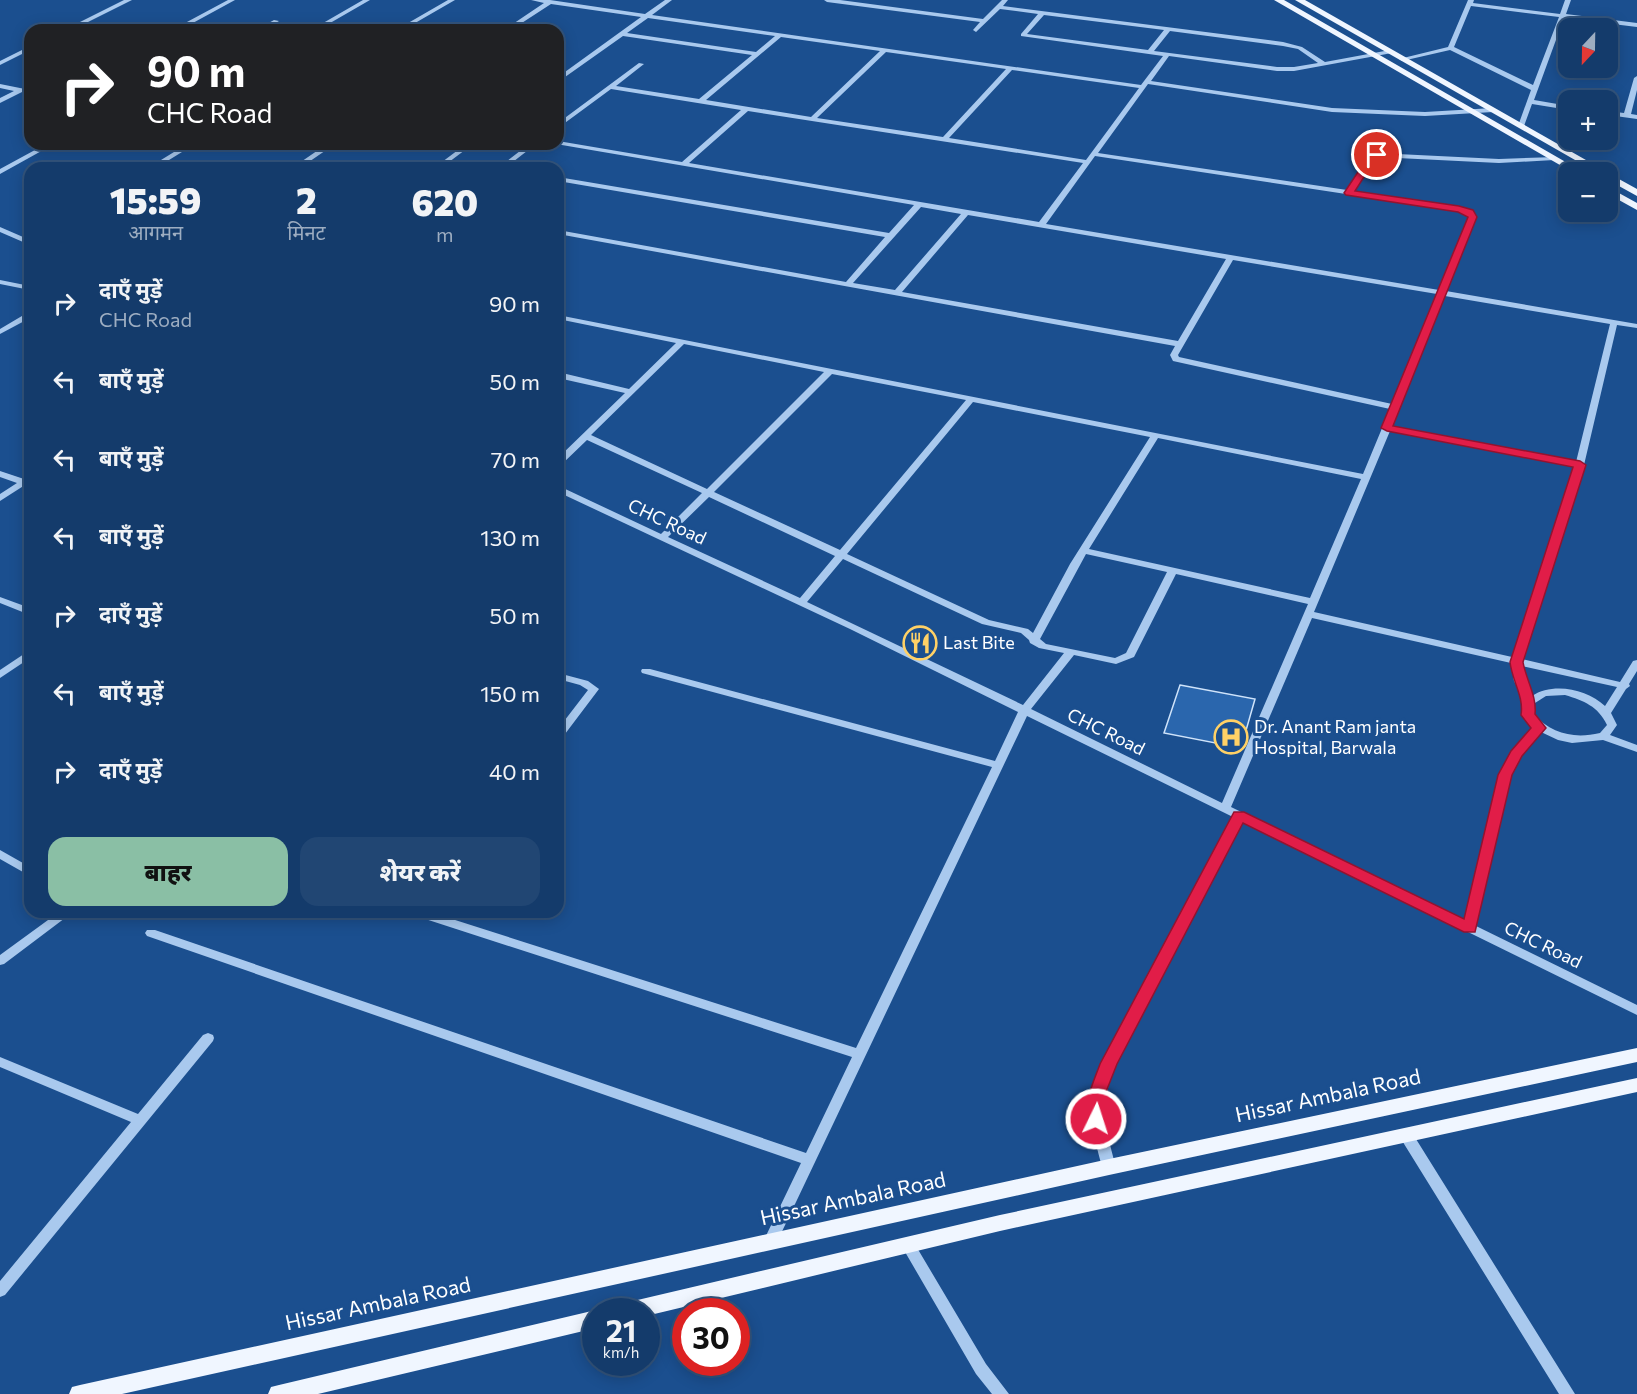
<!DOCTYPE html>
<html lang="hi">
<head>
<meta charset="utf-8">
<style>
	body { margin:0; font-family:Commissioner,"Noto Sans Devanagari",sans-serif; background:#214673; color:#f1f3f6; height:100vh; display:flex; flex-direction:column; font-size:22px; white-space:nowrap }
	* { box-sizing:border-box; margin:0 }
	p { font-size:20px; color:#9dadc1 }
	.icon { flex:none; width:33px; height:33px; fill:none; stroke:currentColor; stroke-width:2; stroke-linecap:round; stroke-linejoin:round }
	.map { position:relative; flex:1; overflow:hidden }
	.panel { position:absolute; left:24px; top:162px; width:540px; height:756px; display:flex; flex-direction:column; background:#143b6b; border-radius:18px; box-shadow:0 3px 15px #0003,0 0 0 2px #33557e }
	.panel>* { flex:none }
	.top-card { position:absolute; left:24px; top:24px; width:540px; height:126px; border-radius:18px; box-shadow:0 3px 15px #0003,0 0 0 2px #33557e; background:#202124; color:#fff; overflow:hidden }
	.needle { width:39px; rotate:202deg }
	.buttons { position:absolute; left:1558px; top:18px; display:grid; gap:12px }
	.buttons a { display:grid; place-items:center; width:60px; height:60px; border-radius:12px; background:#143b6b; box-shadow:0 3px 15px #0003,0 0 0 2px #33557e; font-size:30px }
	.speed { position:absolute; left:582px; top:1298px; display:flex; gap:12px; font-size:30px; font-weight:700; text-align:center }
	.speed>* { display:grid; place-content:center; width:78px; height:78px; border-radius:50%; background:#143b6b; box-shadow:0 3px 15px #0003,0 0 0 2px #33557e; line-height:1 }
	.speed small { font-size:15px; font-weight:400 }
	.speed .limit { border:9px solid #d22; background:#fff; color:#111 }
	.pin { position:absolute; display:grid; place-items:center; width:51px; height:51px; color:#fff; margin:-26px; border:3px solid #fff; border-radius:50%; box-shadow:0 2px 6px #0007 }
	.me { position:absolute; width:66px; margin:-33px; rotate:4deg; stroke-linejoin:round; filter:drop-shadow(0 0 4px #0008) }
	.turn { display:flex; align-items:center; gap:21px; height:126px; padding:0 24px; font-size:27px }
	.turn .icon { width:78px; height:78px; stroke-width:2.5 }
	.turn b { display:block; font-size:42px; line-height:51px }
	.eta { display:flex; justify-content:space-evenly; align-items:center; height:102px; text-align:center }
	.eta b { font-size:36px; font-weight:800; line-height:42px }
	.primary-button { display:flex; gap:12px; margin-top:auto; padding:12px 24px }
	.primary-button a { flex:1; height:69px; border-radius:18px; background:#8abfa5; color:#111; font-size:24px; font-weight:800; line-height:69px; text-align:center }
	.primary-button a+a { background:#214673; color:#f1f3f6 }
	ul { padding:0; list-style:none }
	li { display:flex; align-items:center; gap:18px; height:78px; padding:0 24px }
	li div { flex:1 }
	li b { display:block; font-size:22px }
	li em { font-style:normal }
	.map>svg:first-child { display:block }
</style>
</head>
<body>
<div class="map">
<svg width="1637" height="1394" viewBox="0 0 1637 1394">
	<rect width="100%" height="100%" fill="#1b4f8f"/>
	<!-- building -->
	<path fill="#2a66ad" stroke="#cfe3fa" stroke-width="1.5" d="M1180 685 1255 699 1241 748 1164 733Z"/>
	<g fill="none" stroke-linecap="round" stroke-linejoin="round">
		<!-- minor -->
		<path fill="#a9c9ee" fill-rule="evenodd" d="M124 0H132L72 30H64Z
			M228 0H235L180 30H172Z
			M363 0H370L318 30H311Z
			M448 0H455L403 30H396Z
			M531 0H550L645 14 665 0H672L652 15 1141 85 1163 56 1021 36V34L1038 14 1000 9 976 32 973 30 980 22 827 2 824 0H840L983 19 1002 0H1008L1003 6 1283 42 1302 47 1325 62 1390 50 1393 52 1392 53 1294 71H1277L1169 56 1151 81 1332 108 1425 112 1493 108 1496 110 1493 112 1425 116 1332 112 1148 84 1098 153 1347 190 1371 155 1377 153 1499 159 1556 157 1557 158 1554 160 1499 163 1377 157 1354 191 1459 207 1472 210 1477 217 1446 291 1637 324V328L1617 325 1584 465 1522 659 1620 682 1633 661 1637 660V671L1629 684 1630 686 1626 689 1611 713 1617 725 1610 735 1637 745V752L1603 740 1572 743 1558 740 1541 732 1521 755 1511 775 1476 926 1637 1005V1015L1242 821 1115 1064C1100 1107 1104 1124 1116 1167L1114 1171 1109 1172 1104 1171C1101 1164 1099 1156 1097 1148 1089 1115 1091 1096 1103 1064L1233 817 1027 716 777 1242 775 1246 770 1248 765 1246 763 1242 801 1163 147 936 145 933 147 930H155L806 1153 852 1057 413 915 411 912H430L856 1048 992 767 642 673 641 671 642 669H650L995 761 1018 712 850 629 558 492V486L561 487 661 534 702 493 587 440 561 465 558 466V458L625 393 558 378V372L629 389 676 343 558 319V315L1363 474 1390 409 1173 361 1170 355 1175 346 558 234V230L846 282 885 237 558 181V177L889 233 914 205 556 144H558V141L682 162 741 110 611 89 558 128V123L639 63 644 64 616 86 699 99 752 55 623 36 558 82V77L641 17 551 4 511 30H504L544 3ZM1044 15 1164 30 1148 50 1027 34ZM648 18 775 36 756 52 627 33ZM1170 31 1283 46 1298 49 1318 63 1294 67H1277L1154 51ZM781 37 880 51 811 117 706 100ZM886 52 1006 69 943 137 817 118ZM1012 70 1139 88 1086 160 949 138ZM748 111 1083 163 1039 222 689 163ZM1095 156 1458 211 1466 214 1469 217 1439 290 1046 224ZM921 207 961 214 895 290 853 283ZM968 215 1226 259 1178 341 902 292ZM1233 260 1437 294 1392 404 1179 357 1178 355ZM1445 296 1610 324 1576 462 1392 426ZM684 344 824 372 707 489 591 435ZM832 374 966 400 840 550 714 492ZM973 402 1150 437 1070 564 1033 633 1028 629 989 620 847 554ZM1390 431 1575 467 1512 657 1314 612ZM1158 438 1361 479 1310 598 1089 549ZM709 497 835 556 800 598 668 537ZM1086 554 1167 572 1126 653 1115 658 1046 644 1040 639ZM843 559 982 624 1021 633 1029 640 1030 643 1039 648 1064 653 1023 705 807 602ZM1176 574 1308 604 1222 803 1031 709 1074 655 1116 664 1134 657ZM1312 618 1511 663 1514 681 1525 702 1523 715 1534 727 1512 752 1499 775 1466 921 1231 807ZM1522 666 1617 687 1605 706C1587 689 1553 682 1532 696L1524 681ZM1565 695C1584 701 1598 706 1607 725L1600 733C1574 739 1552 734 1533 714L1535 703 1546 696Z
			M1468 0H1474L1473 3 1560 14 1565 0H1571L1566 14 1637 23V27L1564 18 1534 100 1569 106V110L1532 104 1524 126 1521 128 1518 126 1531 90 1450 50 1402 61 1399 59 1448 47ZM1471 6 1559 17 1533 85 1454 47Z
			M274 20 279 21 264 30H256Z
			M30 46V50L0 65V61Z
			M1637 76V90L1631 114 1637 115V119L1608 115V111L1624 113 1634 78Z
			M0 84 30 90V94L22 92 0 103V98L14 91 0 88Z
			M46 144H54L0 174V169Z
			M187 144H195L156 168H148Z
			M327 144H335L300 168H292Z
			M466 144H473L441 168H434Z
			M529 144H536L505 168H498Z
			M0 227 30 240V245L0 232Z
			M0 280 30 286V290L0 284Z
			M27 313H30V318L0 334V329Z
			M0 471 30 481V487L25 485 0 501V494L17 483 0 477Z
			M0 597 30 608V615L0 603Z
			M30 650V658L0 678V670Z
			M558 673 588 681 599 689 562 738 558 739V729L588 690 580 685 558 679Z
			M0 850 30 867V876L0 859Z
			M59 912H73L4 964 0 965V955Z
			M208 1033 213 1035 214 1038 213 1041 5 1295 0 1297V1281L131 1122 0 1067V1057L138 1114 203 1035Z
			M1406 1130 1411 1131 1575 1394H1559L1401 1139 1399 1135 1401 1131Z
			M908 1239 913 1241 986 1364 1009 1394H992L976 1374 901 1245 903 1241Z"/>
		<!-- major -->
		<path fill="#f0f6ff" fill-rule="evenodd" d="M1274 0H1284L1583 172H1572Z
			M1295 0H1305L1607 172H1596Z
			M1608 173 1637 189V196L1608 180Z
			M1608 187 1637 203V210L1608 194Z
			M1637 1048V1062L1109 1175 122 1394H69L72 1387 80 1385 1109 1159Z
			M1637 1078V1092L1000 1231 646 1316V1311H619L622 1305 629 1302 1000 1215Z
			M596 1310 598 1311H596V1328L318 1394H268L271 1387 279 1385Z"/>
	</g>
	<!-- route -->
	<path fill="#e11d48" stroke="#92132f" stroke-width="1.5" d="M1377 152 1381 155 1376 158 1355 191 1459 206 1473 210 1477 217 1393 426 1580 461 1586 465 1523 662C1526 680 1537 696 1535 714L1546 728 1522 756 1512 775 1475 932H1464L1243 823 1117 1064 1106 1092 1103 1124H1090C1081 1106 1094 1081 1100 1064L1234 812H1244L1464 919 1498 775 1511 751 1531 728 1521 715C1524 696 1512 681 1510 662L1573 467 1387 431 1381 428 1468 217 1458 212 1346 195 1344 193 1370 154Z"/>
	<!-- icons -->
	<defs>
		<g id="restaurant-ring" transform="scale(1.725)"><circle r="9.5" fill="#1b4f8f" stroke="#ffd166" stroke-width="1.5"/><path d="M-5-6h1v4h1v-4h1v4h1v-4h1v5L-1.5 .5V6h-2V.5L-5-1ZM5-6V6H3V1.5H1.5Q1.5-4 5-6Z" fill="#ffd166"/></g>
		<g id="hospital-ring" transform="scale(1.725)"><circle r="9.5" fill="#1b4f8f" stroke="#ffd166" stroke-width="1.5"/><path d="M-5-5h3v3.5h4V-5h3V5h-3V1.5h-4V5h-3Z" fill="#ffd166"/></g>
	</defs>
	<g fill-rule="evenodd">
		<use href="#restaurant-ring" x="920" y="643"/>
		<use href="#hospital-ring" x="1231" y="737"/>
	</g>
	<g text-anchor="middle" stroke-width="6" stroke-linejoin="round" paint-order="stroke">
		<!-- street labels -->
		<g font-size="18" fill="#fff" stroke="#1b4f8f">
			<text transform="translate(667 522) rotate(25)" y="6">CHC Road</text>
			<text transform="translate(1106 732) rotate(26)" y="6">CHC Road</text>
			<text transform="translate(1543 945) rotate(26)" y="6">CHC Road</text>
		</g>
		<!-- poi labels -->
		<g font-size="18" fill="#fff" stroke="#1b4f8f" text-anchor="start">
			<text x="943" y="649">Last Bite</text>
			<text x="1254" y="733">Dr. Anant Ram janta<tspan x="1254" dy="21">Hospital, Barwala</tspan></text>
		</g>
		<!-- near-street labels -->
		<g font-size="21" fill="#fff" stroke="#1b4f8f">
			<text transform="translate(1328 1096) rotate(-12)" y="7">Hissar Ambala Road</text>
			<text transform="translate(853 1199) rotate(-12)" y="7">Hissar Ambala Road</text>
			<text transform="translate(378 1304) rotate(-12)" y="7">Hissar Ambala Road</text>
		</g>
	</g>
</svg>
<div class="buttons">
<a><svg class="needle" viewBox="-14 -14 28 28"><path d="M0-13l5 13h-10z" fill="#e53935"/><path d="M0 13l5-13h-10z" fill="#9dadc1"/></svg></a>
<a>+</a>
<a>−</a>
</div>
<div class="speed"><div>21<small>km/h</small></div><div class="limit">30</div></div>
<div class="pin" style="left:1377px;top:155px;background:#d93025"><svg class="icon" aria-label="arrive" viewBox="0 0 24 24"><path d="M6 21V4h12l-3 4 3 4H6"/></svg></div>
<svg class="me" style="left:1096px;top:1119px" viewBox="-20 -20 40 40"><circle r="17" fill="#e11d48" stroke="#fff" stroke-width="3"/><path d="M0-11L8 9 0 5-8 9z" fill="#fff"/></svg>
<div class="top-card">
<div class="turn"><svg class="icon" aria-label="right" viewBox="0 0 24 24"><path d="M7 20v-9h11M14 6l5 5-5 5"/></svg><div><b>90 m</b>CHC Road</div></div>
</div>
<section class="panel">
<div class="eta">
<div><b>15:59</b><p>आगमन</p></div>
<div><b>2</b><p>मिनट</p></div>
<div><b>620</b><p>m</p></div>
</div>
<ul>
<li><svg class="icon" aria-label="right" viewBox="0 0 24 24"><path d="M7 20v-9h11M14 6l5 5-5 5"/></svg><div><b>दाएँ मुड़ें</b><p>CHC Road</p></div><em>90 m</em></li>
<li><svg class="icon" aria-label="left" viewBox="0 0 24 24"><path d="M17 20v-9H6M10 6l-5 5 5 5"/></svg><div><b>बाएँ मुड़ें</b></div><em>50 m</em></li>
<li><svg class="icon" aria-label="left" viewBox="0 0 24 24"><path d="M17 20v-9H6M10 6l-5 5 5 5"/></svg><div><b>बाएँ मुड़ें</b></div><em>70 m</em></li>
<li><svg class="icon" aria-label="left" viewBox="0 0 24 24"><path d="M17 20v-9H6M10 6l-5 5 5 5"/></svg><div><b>बाएँ मुड़ें</b></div><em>130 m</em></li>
<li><svg class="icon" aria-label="right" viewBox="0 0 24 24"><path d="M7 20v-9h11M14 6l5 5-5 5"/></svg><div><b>दाएँ मुड़ें</b></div><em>50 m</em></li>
<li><svg class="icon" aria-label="left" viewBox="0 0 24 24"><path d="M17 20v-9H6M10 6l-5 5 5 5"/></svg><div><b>बाएँ मुड़ें</b></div><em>150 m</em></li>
<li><svg class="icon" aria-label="right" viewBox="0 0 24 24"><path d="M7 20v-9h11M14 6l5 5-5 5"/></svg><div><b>दाएँ मुड़ें</b></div><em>40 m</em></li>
</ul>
<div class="primary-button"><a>बाहर</a><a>शेयर करें</a></div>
</section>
</div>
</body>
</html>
